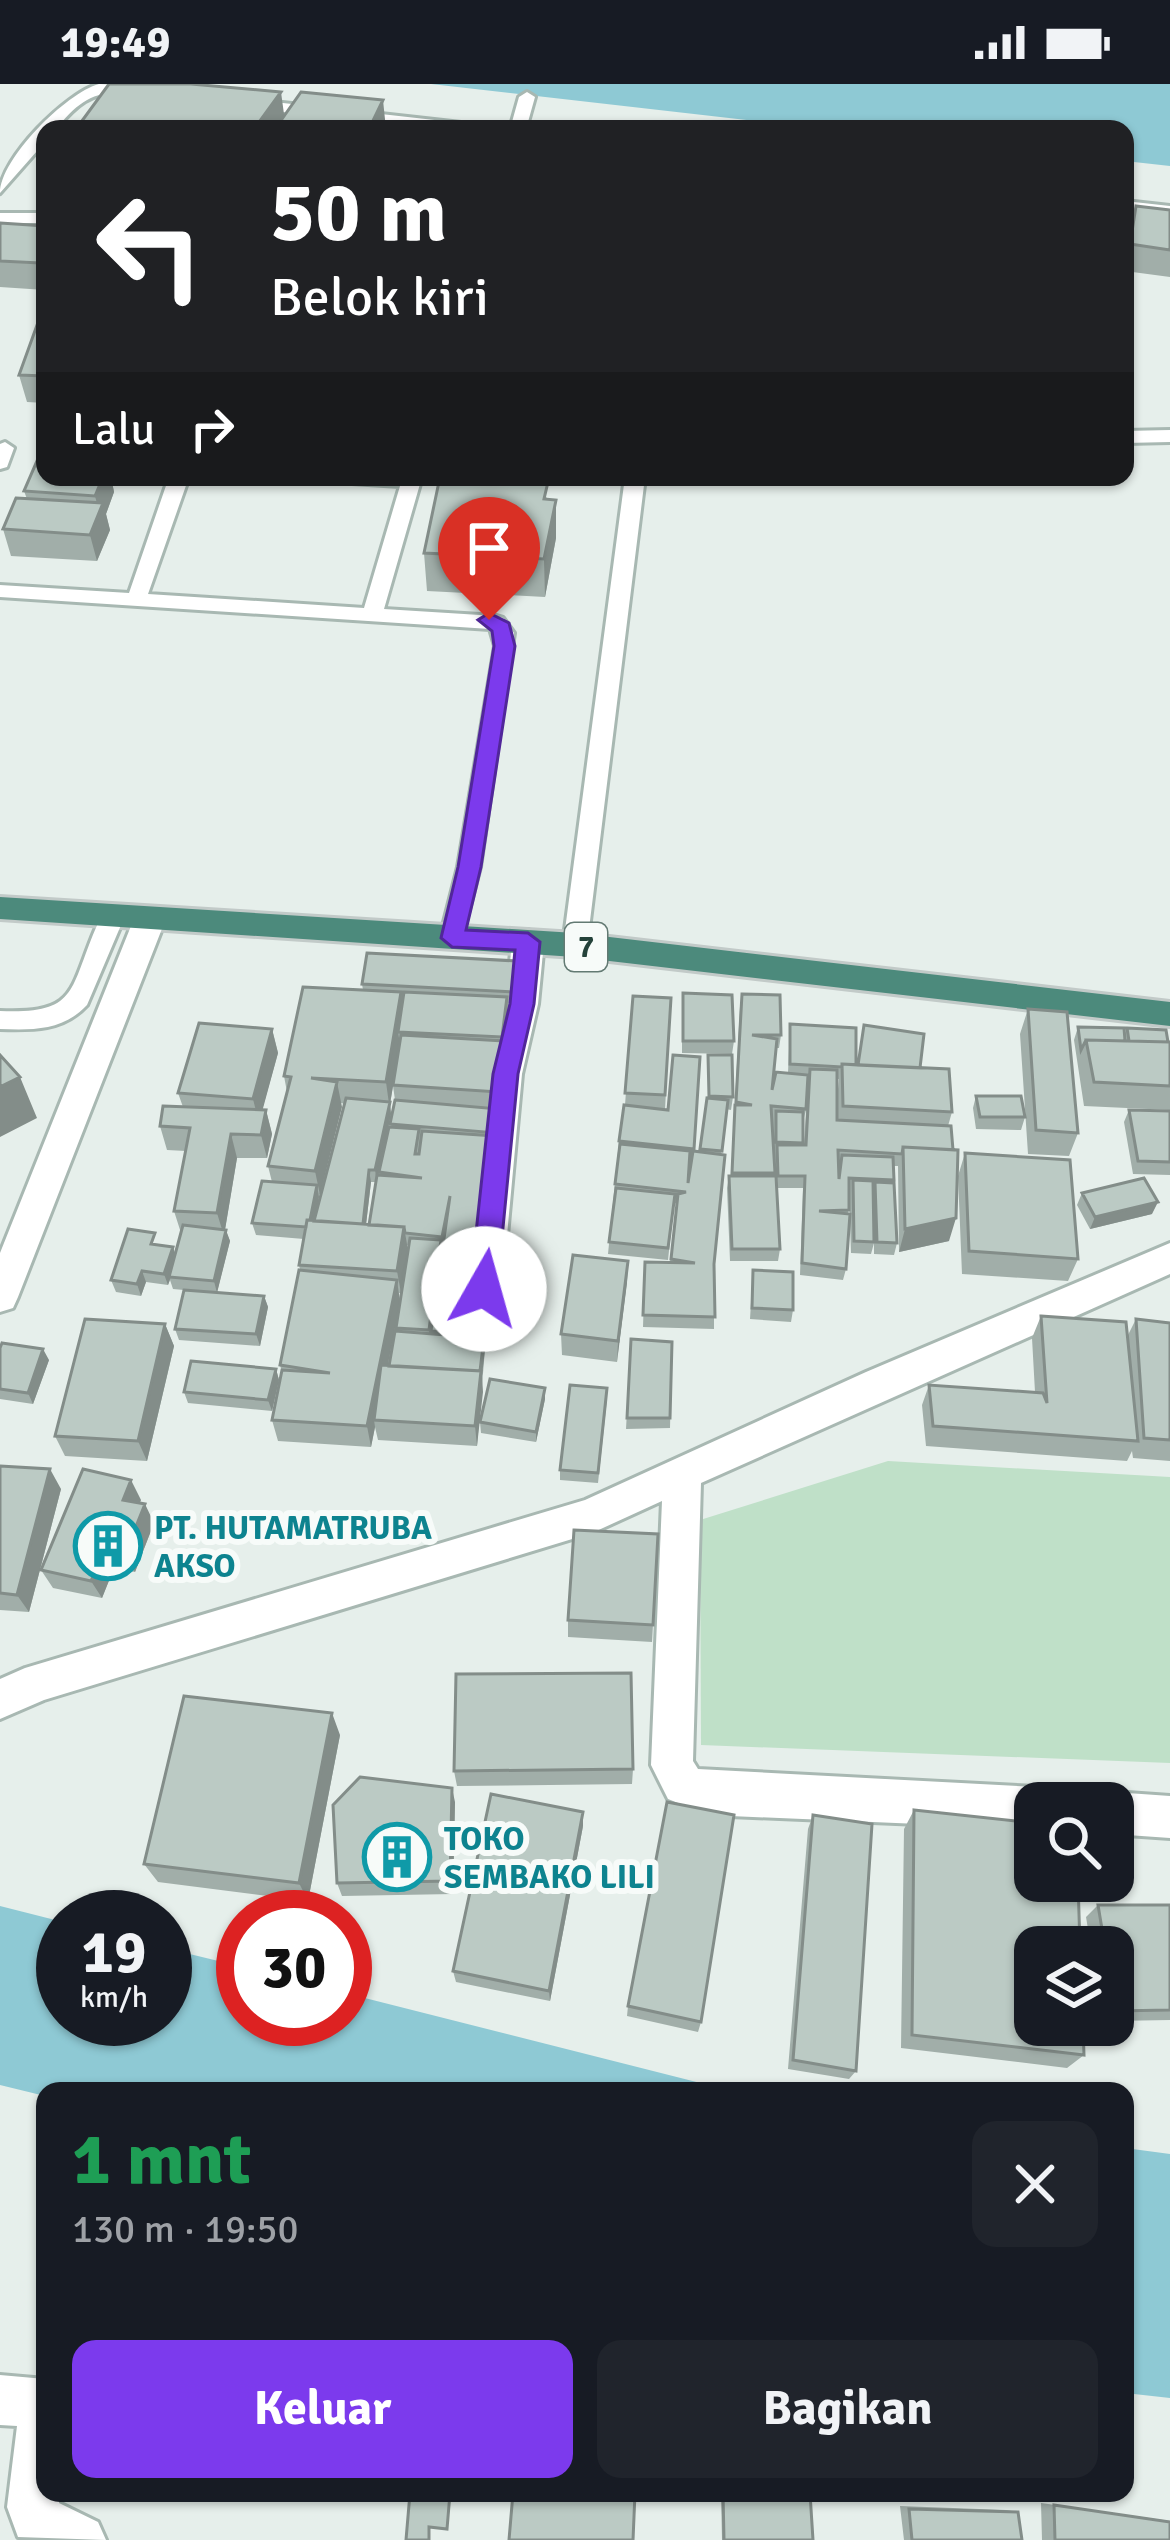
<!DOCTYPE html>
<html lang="id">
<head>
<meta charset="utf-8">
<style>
	body { margin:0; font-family:Signika,sans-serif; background:#20242c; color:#f1f3f6; height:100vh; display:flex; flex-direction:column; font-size:45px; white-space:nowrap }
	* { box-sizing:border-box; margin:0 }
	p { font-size:39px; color:#9ea1a6 }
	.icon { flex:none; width:66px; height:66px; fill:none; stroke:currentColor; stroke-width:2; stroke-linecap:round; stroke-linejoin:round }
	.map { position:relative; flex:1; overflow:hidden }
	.sheet { position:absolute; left:36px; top:1998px; width:1098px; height:420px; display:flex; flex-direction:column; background:#171b24; border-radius:24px; box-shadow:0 3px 9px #0004 }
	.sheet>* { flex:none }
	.guide { position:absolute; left:36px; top:36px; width:1098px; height:366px; border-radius:24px; box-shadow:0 3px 9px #0004; background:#202124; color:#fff; overflow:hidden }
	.buttons { position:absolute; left:1014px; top:1698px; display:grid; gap:24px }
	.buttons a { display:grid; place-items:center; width:120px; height:120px; border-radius:24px; background:#171b24; box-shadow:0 3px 9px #0004; font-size:60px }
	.speed { position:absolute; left:36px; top:1806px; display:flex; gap:24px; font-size:60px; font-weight:700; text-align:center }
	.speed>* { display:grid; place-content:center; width:156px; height:156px; border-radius:50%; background:#171b24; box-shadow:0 3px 9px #0004; line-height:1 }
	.speed small { font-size:30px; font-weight:400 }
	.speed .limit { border:18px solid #d22; background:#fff; color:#111 }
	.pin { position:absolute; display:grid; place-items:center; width:102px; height:102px; color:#fff; margin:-123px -51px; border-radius:50% 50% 50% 0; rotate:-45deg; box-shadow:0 0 12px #0007 }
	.pin .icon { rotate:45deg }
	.me { position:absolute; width:132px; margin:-66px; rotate:7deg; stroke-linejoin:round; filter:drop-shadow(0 0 9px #0008) }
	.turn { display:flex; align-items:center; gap:42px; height:252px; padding:0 36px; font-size:54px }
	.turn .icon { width:156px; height:156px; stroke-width:2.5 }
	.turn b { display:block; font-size:84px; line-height:102px }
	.then { display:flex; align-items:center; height:114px; padding:0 36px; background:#0003; gap:24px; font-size:45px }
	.round { display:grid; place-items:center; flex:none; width:126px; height:126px; border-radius:24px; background:#20242c }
	.head { display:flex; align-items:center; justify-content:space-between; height:204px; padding:0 36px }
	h1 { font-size:72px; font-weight:700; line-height:90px; color:#1e9e55 }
	.cta { display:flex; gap:24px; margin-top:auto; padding:24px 36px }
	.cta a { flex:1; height:138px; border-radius:24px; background:#7c3aed; color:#fff; font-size:48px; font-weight:700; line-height:138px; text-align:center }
	.cta a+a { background:#20242c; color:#f1f3f6 }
	.status { display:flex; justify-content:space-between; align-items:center; height:84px; padding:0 60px; background:#171b24; direction:ltr }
	.status svg { height:33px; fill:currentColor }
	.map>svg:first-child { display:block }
</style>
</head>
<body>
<div class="status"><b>19:49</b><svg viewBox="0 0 49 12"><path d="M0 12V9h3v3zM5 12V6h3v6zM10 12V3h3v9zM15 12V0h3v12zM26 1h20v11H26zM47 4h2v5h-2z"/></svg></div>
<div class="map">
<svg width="1170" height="2456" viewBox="0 0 1170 2456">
	<rect width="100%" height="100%" fill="#e6efeb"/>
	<!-- green -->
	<path fill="#bfe0c8" d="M888 1377 1170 1393V1679L701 1661 700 1436Z"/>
	<!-- water -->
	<path fill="#8ec9d4" d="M431 0H1170V82L1125 77V45H826Z
		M0 1822 63 1838V1935H165V1864L243 1883V1935H345V1909L732 2007H45V2012L0 2001Z
		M1125 2064 1170 2070V2314L1125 2309Z"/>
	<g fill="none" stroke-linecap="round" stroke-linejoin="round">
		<!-- service casing -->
		<g stroke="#a8b8b2" stroke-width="6">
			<path id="service" d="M99 0 144 2 152 7C142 13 136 10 123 9 91 7 76 21 56 45H45V58L0 109C0 75 66 9 99 0Z
				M527 8 535 13 526 45H510L519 13Z
				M248 15 470 40 478 45H428L242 23 240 20Z
				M1125 117 1170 122V132L1125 127Z
				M0 129H45V139H0Z
				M1170 346V358L1125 359V347Z
				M5 358 14 364 7 383 0 385V360Z
				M169 393H189L148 510 364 524 400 402 352 399 342 393H422L384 525 496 532 503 534 514 549 480 783 460 860H444L440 854 458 783 495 562 490 545 0 513V501L129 509Z
				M625 393H645L587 861 575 870 563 861Z
				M112 825 124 834 87 921C63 947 33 946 0 945V927C77 930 69 908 95 846 100 835 101 830 112 825Z"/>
		</g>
		<!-- minor casing -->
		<g stroke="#a8b8b2" stroke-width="6">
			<path id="minor" d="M149 826 160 829 165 837 18 1213 13 1224 0 1228V1169L133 837 138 829Z
				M528 846 539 850 544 858 538 920 522 990 502 1205 497 1216 484 1220 471 1216 466 1205 490 990 506 920 512 858 517 850Z
				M1170 1159V1190L701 1399 693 1677 698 1685 1035 1703 1050 1709 1054 1719H1035V1745L708 1731 668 1715 651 1681 662 1417 592 1449 44 1616 0 1635V1595L25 1584 585 1416 866 1288Z
				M1113 1708 1170 1712V1754L1113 1750V1719H1096Z
				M0 2291 45 2295V2409H60L59 2419 98 2438 106 2456 18 2453 7 2423 17 2342 0 2341Z"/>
		</g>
		<!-- trunk casing -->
		<g stroke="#c2cac8" stroke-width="6">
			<path id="trunk" d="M0 813 575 849 1170 918V942L575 873 0 835Z"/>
		</g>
		<!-- service -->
		<use href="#service" fill="#fff" fill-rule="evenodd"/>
		<!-- minor -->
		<use href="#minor" fill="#fff" fill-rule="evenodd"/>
		<!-- trunk -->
		<use href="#trunk" fill="#4c8a7c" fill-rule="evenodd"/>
	</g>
	<!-- wall -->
	<path fill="#a1aea9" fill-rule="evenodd" d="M1136 122 1170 126V193L1125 187V175Z
		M0 139 45 142V206L0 203Z
		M45 219V319L27 318 19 291Z
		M45 393H111L114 408 106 430 110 446 97 477 11 472 3 445 27 415 24 407Z
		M440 393H538L537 398 548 416 556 454 545 513 427 507 424 469Z
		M367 869 517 877 518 902 515 933 508 932 500 1037 495 1061 474 1253 484 1254 485 1265 477 1362 378 1356 375 1343 371 1363 278 1357 272 1336 282 1288 280 1281 300 1186 299 1181 304 1155 256 1151 252 1139 262 1097 272 1098 268 1082 287 1008 284 992 303 903 363 906 362 900ZM393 1002 395 1016 391 1043 378 1091 391 1030 390 1020ZM341 1019 345 1020 318 1122 319 1110 320 1111ZM371 1098H376L369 1141 366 1140ZM407 1161H409L400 1217 399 1209H401ZM400 1220 397 1247H395L388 1281Z
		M633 912 671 914 665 1026H668L700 973 694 1067 700 1068 708 1014V971L733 1013 731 1026 726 1025 721 1071 714 1180V1245L643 1243 645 1178H670L677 1119H674L668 1176 608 1170 619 1057 625 1021Z
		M682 922 734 957 732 970 682 969Z
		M740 923 781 951 779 964H776L772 1006 788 989 790 940 856 981 920 984 952 1028 948 1042 949 1157 899 1168 898 1082H894L897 1159 894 1171 874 1170V1159L871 1170 851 1169 849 1106 846 1185 843 1196 800 1191 803 1104H777L780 1165 778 1177H730L727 1104 729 1092H731ZM837 995H839L838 1005V1037ZM806 1026 804 1061H803V1037Z
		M1028 925 1078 1049 1069 1072 1028 1070 1020 950Z
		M1078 943 1124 951 1127 944 1170 958V1026L1084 1022 1074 956Z
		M272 945 278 969 262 1026H266L272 1050 267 1074H237L225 1145 230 1157 217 1208 264 1212 268 1223 260 1262 179 1256 175 1245 184 1206 173 1205 170 1196 168 1201 146 1198 141 1212 116 1208 111 1196 159 1161 175 1171 181 1149 174 1127 186 1067 167 1066 160 1042 183 1023 178 1009Z
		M976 1012 1025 1033 1021 1046 976 1045 973 1024Z
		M1129 1026 1170 1027V1091L1133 1090 1124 1038Z
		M965 1069 1078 1175 1068 1197 962 1190 958 1092Z
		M1082 1109 1152 1130 1090 1145 1077 1121Z
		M628 1177 617 1278 562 1271 561 1250Z
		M753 1186 793 1226 791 1238 750 1235Z
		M1041 1232 1127 1253 1136 1235 1170 1239V1377L1133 1374 1132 1367 1127 1377 926 1362 922 1321 929 1301 1035 1308 1032 1254Z
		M165 1240 174 1262 147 1377 65 1372 55 1352Z
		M631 1255 672 1258 670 1344 626 1345Z
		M0 1264 49 1276 33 1320 0 1315Z
		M276 1285 279 1296 272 1327 188 1319 184 1308Z
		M545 1304V1315L536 1358 481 1349 480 1338Z
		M607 1315 598 1399 560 1396V1386Z
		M0 1382 61 1405 29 1528 0 1526Z
		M141 1416 139 1419 154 1439 135 1488 114 1484 102 1514 53 1504 41 1486Z
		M658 1450 652 1558 568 1553V1536Z
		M340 1651 308 1817 158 1798 144 1780Z
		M633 1685 632 1700 457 1702 454 1687Z
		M455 1718 453 1810 342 1812 337 1799Z
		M914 1726 1084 1971 1067 1984 901 1964 904 1745Z
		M813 1731 856 1987 849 1995 788 1985 808 1745Z
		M583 1742 550 1917 456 1898 453 1887Z
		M1098 1821H1170V1936L1113 1937V1863H1091L1086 1833Z
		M628 1922 701 1938 698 1948 627 1932Z
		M721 2409H810L813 2456H722Z
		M1041 2419 1170 2437V2456H1042Z
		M900 2422 1006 2426 1018 2428 1022 2456H904Z"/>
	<!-- shaded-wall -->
	<path fill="#838d89" d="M281 8 286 45H254Z
		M383 16 386 45H369Z
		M45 169V198L40 179Z
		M103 393H111L114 408 106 430 110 446 97 477 90 451 99 427 95 412Z
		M556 416V454L545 513 544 475Z
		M517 877 518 902 515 933 514 908Z
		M401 908 404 933 398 948 400 960 390 1020 391 1030 377 1098 375 1086 389 1020 386 998Z
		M507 913 508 938 499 1032 498 1008Z
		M272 945 278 969 259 1039 253 1015Z
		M20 993 37 1034 0 1053V1003Z
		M337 998 342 1023 320 1111 315 1087Z
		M266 1026 272 1050 267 1074 261 1051Z
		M231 1050 237 1074 224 1152 217 1129Z
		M495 1052V1064L474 1261 472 1250Z
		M369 1086 371 1098 364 1158 362 1146Z
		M317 1101 319 1113 311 1155 308 1143Z
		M1158 1118 1152 1130 1090 1145 1095 1133Z
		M956 1134 949 1157 899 1168 905 1145Z
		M404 1143 408 1166 401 1209 397 1187Z
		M226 1146 230 1157 217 1209 214 1197Z
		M441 1156 442 1168 430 1257 429 1246Z
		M173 1163 177 1175 168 1201 164 1190Z
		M628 1177 627 1199 617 1278 618 1257Z
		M142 1187 146 1198 141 1212 137 1200Z
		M397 1196 400 1218 377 1336H374L375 1343 371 1363 367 1342Z
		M264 1212 268 1223 260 1262 256 1250Z
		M165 1240 174 1262 147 1377 138 1357Z
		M484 1254 485 1265 482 1292 483 1308 477 1362 475 1342Z
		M43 1265 49 1276 33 1320 28 1309Z
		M276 1285 279 1296 272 1327 268 1316Z
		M545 1304V1315L536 1358V1348Z
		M50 1385 61 1405 29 1528 17 1511Z
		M131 1396 141 1416 133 1435 123 1416Z
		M145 1420 154 1439 135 1488 125 1470Z
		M104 1466 114 1484 102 1514 91 1497Z
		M332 1629 340 1651 308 1817 299 1799Z
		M452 1704 455 1718 453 1810 450 1797Z
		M583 1728V1742L550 1917 549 1907Z"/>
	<!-- building -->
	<path fill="#bbcac4" stroke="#838d89" stroke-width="3" d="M109 0H191L281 8 254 45H76Z
		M301 8 383 16 369 45H275Z
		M421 38 489 45H418Z
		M1136 122 1170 126V166L1130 160Z
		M0 139 45 142V169L40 179 0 177Z
		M45 219V292L19 291Z
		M37 377 45 378V393H103L95 412 24 407Z
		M440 393H535L534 398H548L544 415 556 416 544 475 424 469Z
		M16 414 103 419 90 451 3 445Z
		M367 869 517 877 514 908 362 900Z
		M303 903 401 908 386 998 311 994 337 998 315 1087 268 1082 291 993 284 992Z
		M404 908 507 913 502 953 398 948Z
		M683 909 732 911 734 957H683Z
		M742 910 780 911 781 951H752L777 955 772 1006 776 988 808 991 806 1025 771 1022 775 1089H732L735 1021H752L736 1018Z
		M633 912 671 914 665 1011 625 1009Z
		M1028 925 1067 928 1078 1049 1036 1046Z
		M199 939 272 945 253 1015 178 1009Z
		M790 940 856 944V981L842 980V983L790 980Z
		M864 941 924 950 920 984 858 981Z
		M1078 943 1124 944 1125 957 1086 956 1081 966Z
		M1127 944 1166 946 1168 958 1129 957Z
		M401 951 504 957 498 1008 393 1001Z
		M1086 956 1170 958V1002L1094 998Z
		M0 971 20 993 0 1003Z
		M673 971 700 973 694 1065 619 1057 624 1021 668 1026Z
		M708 971H732L733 1013 709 1012Z
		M842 980 949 985 952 1028 843 1022Z
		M810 985 837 986V1036L951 1042 953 1066 903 1063 902 1070 838 1066 839 1095 842 1071 893 1073 894 1096 849 1094V1126L819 1127 850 1130 846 1185 802 1179 805 1092H778L777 1061H806Z
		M976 1012H1021L1025 1033H980Z
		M346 1014 390 1018 375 1086H369L363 1140 314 1137Z
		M707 1014 728 1016 722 1067 700 1065Z
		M395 1016 499 1025 496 1049 390 1040Z
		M163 1022 266 1026 261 1051 231 1050 217 1129 174 1127 190 1044 160 1042Z
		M1129 1026 1170 1027V1078L1138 1077Z
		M776 1027 803 1028V1059L776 1058Z
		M389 1043 419 1045 415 1070H419L422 1047 495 1052 482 1157 454 1156 483 1160 472 1250 431 1247 450 1112 442 1153 405 1149 404 1143 369 1141 377 1091 422 1094 379 1088Z
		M620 1060 690 1067 688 1099 693 1067 725 1071 714 1180 715 1233 643 1231 645 1178 695 1179 671 1175 678 1110 686 1108 615 1100Z
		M903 1063 958 1066 956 1134 905 1145Z
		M965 1069 1070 1076 1078 1175 969 1167Z
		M729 1092H776L780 1165H732Z
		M1144 1094 1158 1118 1095 1133 1082 1109Z
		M853 1096 873 1097 874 1158 854 1157Z
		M262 1097 317 1101 310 1136H307L306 1143 252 1139Z
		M875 1098 894 1099 897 1159 877 1158Z
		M616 1104 675 1110 668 1164 609 1158Z
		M307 1136 404 1143 397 1187 299 1181Z
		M183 1141 226 1146 214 1197 169 1193Z
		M128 1145 155 1149 151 1160 173 1163 164 1190 142 1187 137 1200 111 1196Z
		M410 1154 441 1156 429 1246 396 1244Z
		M573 1171 628 1177 618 1257 561 1250Z
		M299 1186 397 1196 367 1342 272 1336 282 1286 330 1289 280 1281Z
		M753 1186 793 1188V1226L752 1224Z
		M184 1206 264 1212 256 1250 175 1245Z
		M1041 1232 1126 1238 1138 1357 933 1342 929 1301 1043 1309 1047 1319Z
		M85 1235 165 1240 138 1357 55 1352Z
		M1136 1235 1170 1239V1356L1144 1354Z
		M395 1247 484 1254 480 1287 389 1282Z
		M631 1255 672 1258 670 1334H627Z
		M2 1259 43 1265 28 1309 0 1305V1264Z
		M191 1277 276 1285 268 1316 184 1308Z
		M381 1281 481 1287 475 1342 374 1336Z
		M490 1295 545 1304 536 1348 480 1338Z
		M570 1301 607 1304 598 1389 560 1386Z
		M0 1382 50 1385 17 1511 0 1509Z
		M83 1385 131 1396 123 1416 145 1420 125 1470 104 1466 91 1497 41 1486Z
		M574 1446 658 1450 653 1541 568 1536Z
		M631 1589 633 1685 454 1687 456 1590Z
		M184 1612 332 1629 299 1799 144 1780Z
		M360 1693 452 1704 450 1797 337 1799 333 1721Z
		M491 1710 583 1728 549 1907 453 1887Z
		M667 1718 734 1731 701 1938 628 1922Z
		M914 1726 1035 1739V1797H1078L1080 1863H1035V1941H1083L1084 1971 912 1951Z
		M813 1731 872 1740 856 1987 793 1976Z
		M1098 1821H1170V1926L1115 1927 1113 1863H1105Z
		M410 2409H450L447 2445 429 2443V2456H406Z
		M513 2409H635L633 2456H509Z
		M723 2409H810L813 2456H724Z
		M1056 2409H1093V2416Z
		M1054 2421 1170 2438V2456H1055Z
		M909 2425 1018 2428 1022 2456H912Z"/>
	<!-- route -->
	<path fill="#7c3aed" stroke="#51269a" stroke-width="3" d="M489 529 509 539 515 562 481 783 466 846 528 849 540 858 534 920 518 990 497 1205 493 1213H474L470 1205 493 990 510 920 515 866 452 863 441 854 458 783 494 562 492 547 478 536Z"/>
	<!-- icons -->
	<defs>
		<g id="building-ring" transform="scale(3.45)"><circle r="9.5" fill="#f7fbf9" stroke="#0f9aa8" stroke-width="1.5"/><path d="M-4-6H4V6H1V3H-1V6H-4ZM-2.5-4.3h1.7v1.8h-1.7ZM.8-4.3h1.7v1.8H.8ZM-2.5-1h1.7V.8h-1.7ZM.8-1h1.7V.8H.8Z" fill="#0f9aa8"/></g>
	</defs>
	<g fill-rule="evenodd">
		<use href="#building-ring" x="108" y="1462"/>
		<use href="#building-ring" x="397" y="1773"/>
	</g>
	<g text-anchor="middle" stroke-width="12" stroke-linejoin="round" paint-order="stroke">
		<!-- shield labels -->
		<rect fill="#f7fbf9" stroke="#637a73" stroke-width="3" x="565" y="839" width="42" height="48" rx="9"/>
		<g font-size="30" font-weight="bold" fill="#24423a">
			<text x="586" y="873">7</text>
		</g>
		<!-- culture labels -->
		<g font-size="33" font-weight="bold" fill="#0d838f" stroke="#f7fbf9" text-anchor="start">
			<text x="154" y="1455">PT. HUTAMATRUBA<tspan x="154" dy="38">AKSO</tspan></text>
			<text x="444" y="1766">TOKO<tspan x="444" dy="38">SEMBAKO LILI</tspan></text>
		</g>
	</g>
</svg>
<div class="buttons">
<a><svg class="icon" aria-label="search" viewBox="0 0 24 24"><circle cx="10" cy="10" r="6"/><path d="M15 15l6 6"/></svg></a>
<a><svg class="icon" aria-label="layers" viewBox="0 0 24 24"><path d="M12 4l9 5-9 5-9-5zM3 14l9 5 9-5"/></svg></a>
</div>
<div class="speed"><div>19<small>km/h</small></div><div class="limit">30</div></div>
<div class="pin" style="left:489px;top:536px;background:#d93025"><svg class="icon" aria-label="arrive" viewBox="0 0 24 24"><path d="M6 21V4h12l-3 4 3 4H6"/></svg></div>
<svg class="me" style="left:484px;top:1205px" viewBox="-20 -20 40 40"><circle r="19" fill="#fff"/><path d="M0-13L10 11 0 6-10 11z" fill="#7c3aed"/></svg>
<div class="guide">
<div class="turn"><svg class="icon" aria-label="left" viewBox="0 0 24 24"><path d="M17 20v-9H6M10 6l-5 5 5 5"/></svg><div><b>50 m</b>Belok kiri</div></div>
<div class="then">Lalu<svg class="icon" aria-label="right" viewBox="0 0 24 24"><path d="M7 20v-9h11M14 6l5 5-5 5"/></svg></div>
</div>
<section class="sheet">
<div class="head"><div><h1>1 mnt</h1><p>130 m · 19:50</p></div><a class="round"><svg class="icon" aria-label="close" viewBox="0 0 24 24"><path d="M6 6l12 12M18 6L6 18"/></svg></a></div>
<div class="cta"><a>Keluar</a><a>Bagikan</a></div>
</section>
</div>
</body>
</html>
